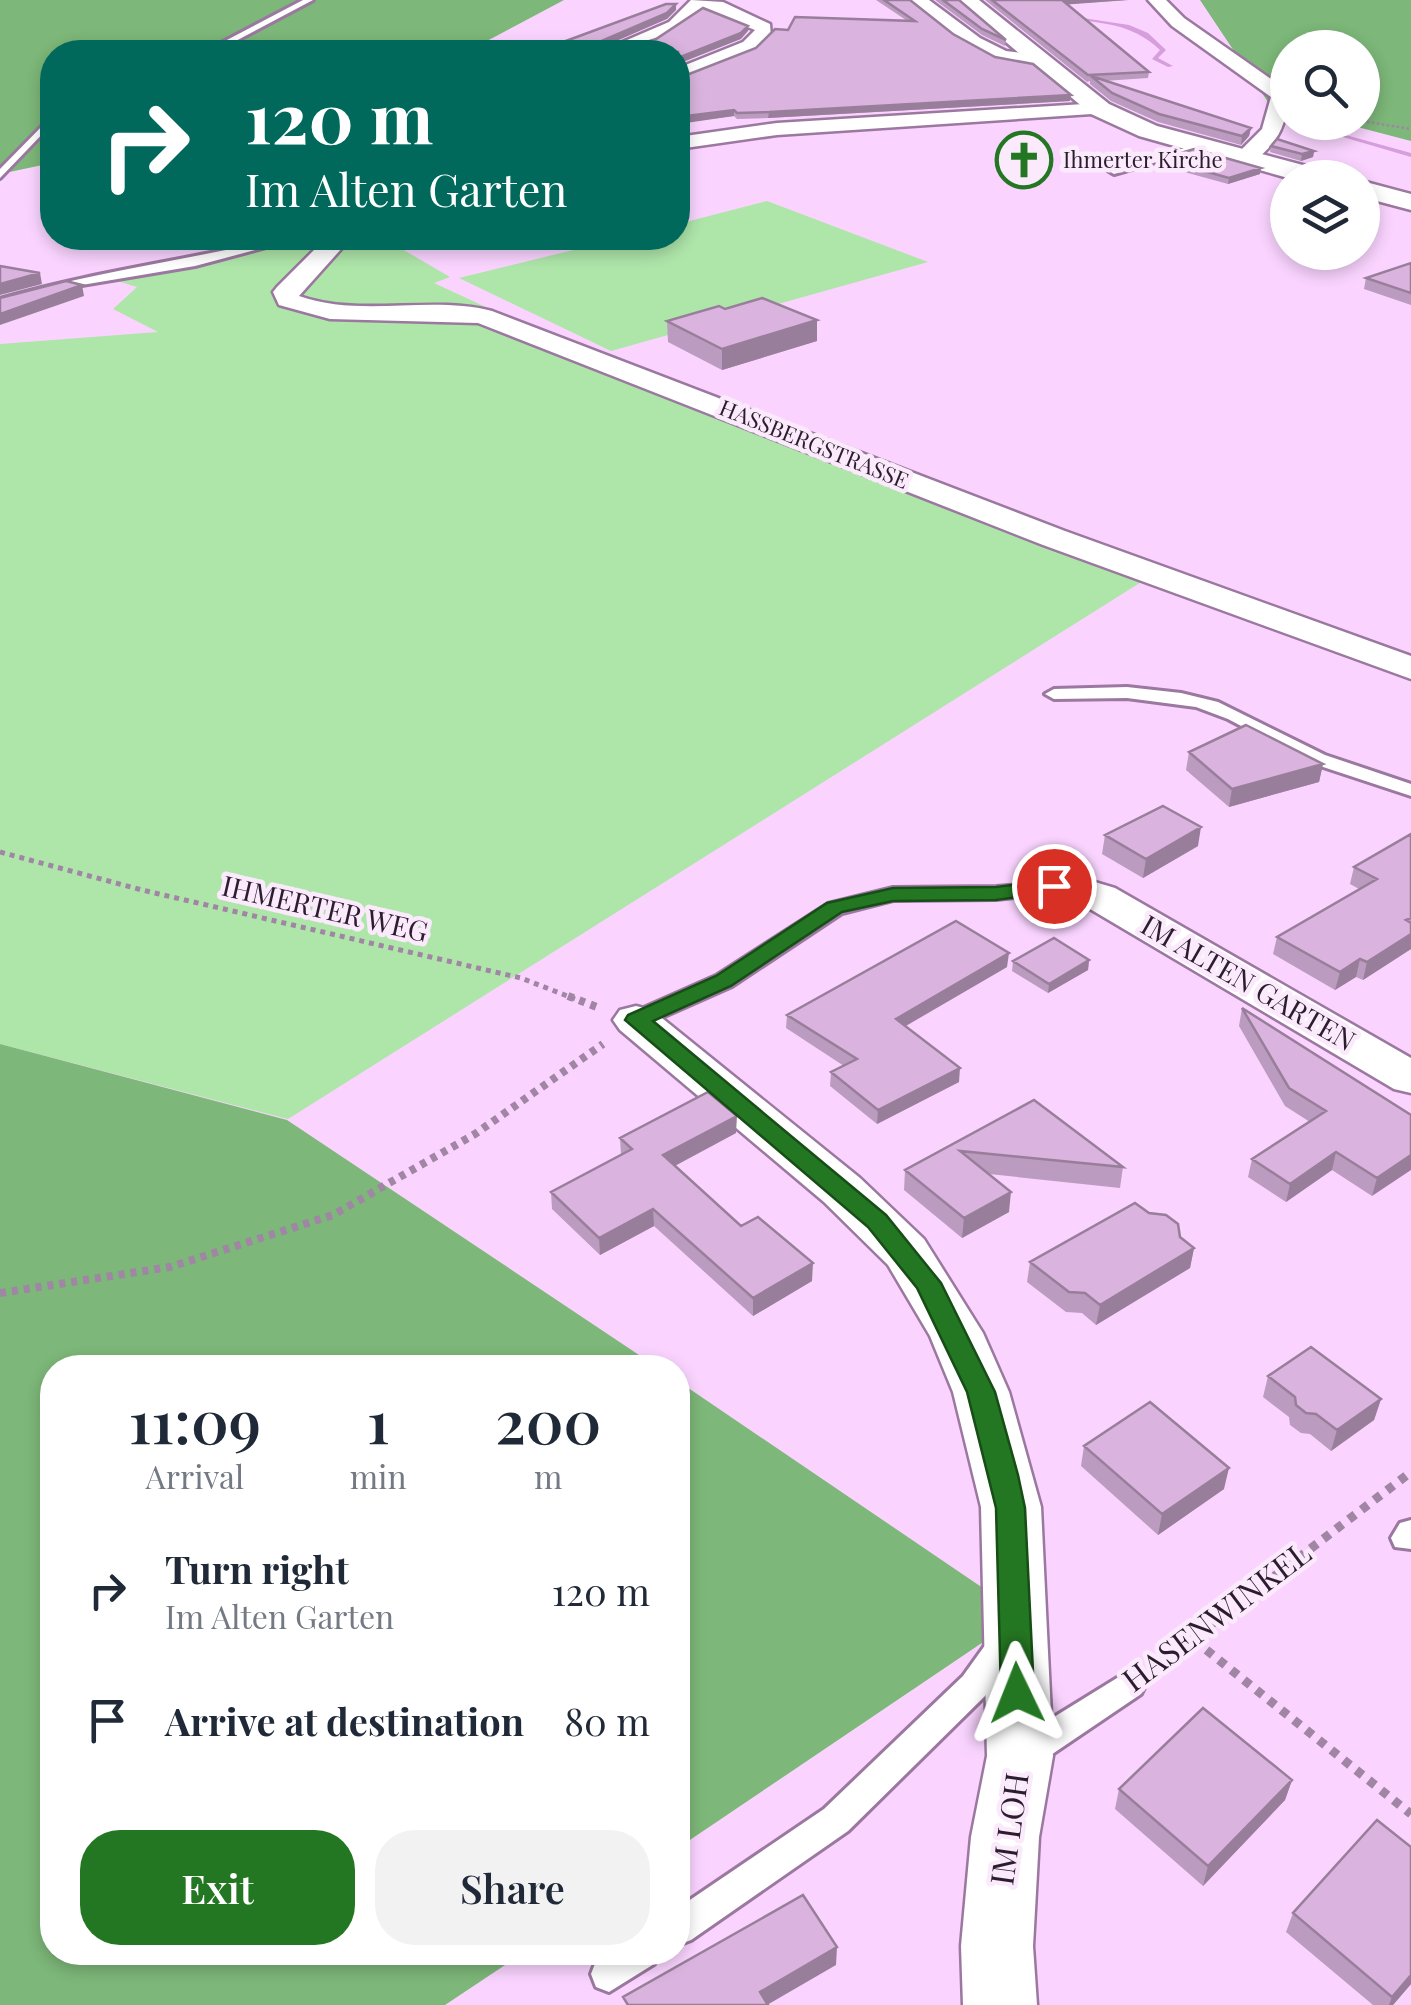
<!DOCTYPE html>
<html lang="en">
<head>
<meta charset="utf-8">
<style>
	body { margin:0; font-family:"Playfair Display",serif; background:#f2f2f3; color:#1f2937; height:100vh; display:flex; flex-direction:column; font-size:38px; white-space:nowrap }
	* { box-sizing:border-box; margin:0 }
	p { font-size:32px; color:#747a83 }
	.icon { flex:none; width:55px; height:55px; fill:none; stroke:currentColor; stroke-width:2; stroke-linecap:round; stroke-linejoin:round }
	.map { position:relative; flex:1; overflow:hidden }
	.details { position:absolute; left:40px; top:1355px; width:650px; height:610px; display:flex; flex-direction:column; background:#fff; border-radius:40px; box-shadow:0 5px 15px #0003 }
	.details>* { flex:none }
	.guide { position:absolute; left:40px; top:40px; width:650px; height:210px; border-radius:40px; box-shadow:0 5px 15px #0003; background:#00695c; color:#fff; overflow:hidden }
	.buttons { position:absolute; left:1270px; top:30px; display:grid; gap:20px }
	.buttons a { display:grid; place-items:center; width:110px; height:110px; border-radius:50%; background:#fff; box-shadow:0 5px 15px #0003; font-size:50px }
	.pin { position:absolute; display:grid; place-items:center; width:85px; height:85px; color:#fff; margin:-42px; border:5px solid #fff; border-radius:50%; box-shadow:0 2px 10px #0007 }
	.me { position:absolute; width:110px; margin:-55px; rotate:358deg; stroke-linejoin:round; filter:drop-shadow(0 0 8px #0008) }
	.turn { display:flex; align-items:center; gap:35px; height:210px; padding:0 40px; font-size:45px }
	.turn .icon { width:130px; height:130px; stroke-width:2.5 }
	.turn b { display:block; font-size:70px; line-height:85px }
	.eta { display:flex; justify-content:space-evenly; align-items:center; height:170px; text-align:center }
	.eta b { font-size:60px; font-weight:600; line-height:70px }
	.action { display:flex; gap:20px; margin-top:auto; padding:20px 40px }
	.action a { flex:1; height:115px; border-radius:40px; background:#247722; color:#fff; font-size:40px; font-weight:600; line-height:115px; text-align:center }
	.action a+a { background:#f2f2f3; color:#1f2937 }
	ul { padding:0; list-style:none }
	li { display:flex; align-items:center; gap:30px; height:130px; padding:0 40px }
	li div { flex:1 }
	li b { display:block; font-size:38px }
	li em { font-style:normal }
	.map>svg:first-child { display:block }
</style>
</head>
<body>
<div class="map">
<svg width="1411" height="2005" viewBox="0 0 1411 2005">
	<rect width="100%" height="100%" fill="#fad4ff"/>
	<!-- green -->
	<path fill="#aee5a9" d="M767 201 928 262 611 351 459 278 622 238H678V224Z
		M305 238H383L450 277 434 283 533 329 1146 579 288 1119 0 1044V344L158 332 113 309 137 287 114 280Z"/>
	<!-- forest -->
	<path fill="#7db779" d="M0 0H564L466 52H52V163L0 174Z
		M1200 0H1411V141L1342 123 1362 122V48H1288L1287 109 1270 105Z
		M0 1044 287 1120 657 1367 52 1368V1952L523 1953 445 2005H0Z
		M678 1381 1005 1603 1007 1626 678 1848Z"/>
	<g fill="none" stroke-linecap="round" stroke-linejoin="round">
		<!-- stream -->
		<path fill="#d69edd" fill-rule="evenodd" d="M1063 15 1129 25 1148 33 1166 50 1158 58 1173 66 1168 67 1152 59 1160 50C1130 22 1103 24 1065 18Z
			M1302 123 1411 153V157L1302 125Z"/>
		<!-- lane casing -->
		<g stroke="#9b789f" stroke-width="6">
			<path id="lane" d="M303 0H313L215 52H204Z
				M52 116V124L0 178V169Z
				M1201 143 1205 148 1114 174 1109 171Z
				M281 238H300L195 266 64 288 0 307V299C92 272 188 260 281 238Z
				M1127 687 1181 693 1218 702 1325 755 1411 784V796L1311 763 1228 719 1196 707 1127 698 1054 699 1045 694 1054 689Z
				M1068 881 1078 887 1075 891 996 899 893 900 842 913 732 986 644 1025 636 1027 625 1020 628 1015 716 976 828 904 893 888 996 887Z
				M1411 1520V1549L1395 1547 1391 1538 1400 1523Z
				M1002 1633 1013 1637 1018 1647 985 1696 848 1831 691 1940 678 1945V1908L824 1809 963 1676 991 1637Z
				M1130 1670 1141 1674 1146 1684 1141 1694 1039 1763 1027 1767 1015 1763 1010 1752 1015 1741Z
				M609 1952H659L654 1964 609 1992 596 1987 591 1974 596 1961Z"/>
		</g>
		<!-- street casing -->
		<g stroke="#9b789f" stroke-width="5">
			<path id="street" d="M691 0 723 2 770 24 771 37 755 50 678 81V68L743 42 755 30 702 9C675 36 637 54 599 52L669 22Z
				M909 0H929L980 38 1006 51 1047 56 1049 60C1015 87 933 24 909 0Z
				M1148 0H1166L1184 18 1288 91C1288 123 1279 142 1253 162H1237L1234 157 1262 129 1271 97 1172 26Z
				M1100 103 1107 105V113L777 135 678 149V137L777 123Z
				M326 238H351L299 296C361 318 429 295 492 311L1065 531 1411 656V679L1043 545 478 323 330 319 279 305 273 292 277 287Z
				M1068 874 1115 888 1411 1058V1093L1394 1089 1085 906 1053 896 1047 887 1053 878Z
				M636 1006 652 1010 860 1178 924 1239 983 1333 1009 1392 1041 1507 1053 1756 1039 1837 1033 1946 1037 2005H963L961 1946 971 1837 987 1756 981 1507 953 1392 930 1336 888 1265 824 1202 620 1030 613 1020 620 1010Z"/>
		</g>
		<!-- secondary casing -->
		<g stroke="#9b789f" stroke-width="5">
			<path id="secondary" d="M956 0H979L1109 104 1157 126 1329 172 1333 178H1288L1139 136 1091 114Z
				M1362 181 1411 194V210L1362 197Z"/>
		</g>
		<!-- path-far3 -->
		<path stroke="#a085a4" stroke-width="2.5" stroke-dasharray="2.5 2.5" stroke-linecap="butt" d="M1362 121 1411 129"/>
		<!-- path-far2 -->
		<path stroke="#a085a4" stroke-width="5" stroke-dasharray="5 5" stroke-linecap="butt" d="M0 852 142 890 521 978 575 999"/>
		<!-- path-far1 -->
		<path stroke="#a085a4" stroke-width="8" stroke-dasharray="6 6" stroke-linecap="butt" d="M568 996 597 1007
			M0 1293 170 1267 333 1215 475 1134 603 1044"/>
		<!-- path -->
		<path stroke="#a085a4" stroke-width="9" stroke-dasharray="8 8" stroke-linecap="butt" d="M1194 1640 1411 1814
			M1158 1665 1411 1472"/>
		<!-- lane -->
		<use href="#lane" fill="#fff" fill-rule="evenodd"/>
		<!-- street -->
		<use href="#street" fill="#fff" fill-rule="evenodd"/>
		<!-- secondary -->
		<use href="#secondary" fill="#fff" fill-rule="evenodd"/>
	</g>
	<!-- wall -->
	<path fill="#bb9bbf" d="M876 0H910L953 34 1070 101 768 118 737 119 734 116 678 123V77L679 78 756 48 788 30 906 20Z
		M935 0H959L1006 40 1005 46 982 35Z
		M985 0H1128L1067 4 1149 72 1148 78 1104 81 1251 128 1249 136 1241 145 1158 122 1111 101 1090 84V81L1087 82Z
		M1271 146 1314 151 1313 157 1301 161 1270 152Z
		M1160 159 1261 168 1260 174 1228 184 1159 165Z
		M1411 263V305L1364 289 1366 278Z
		M725 309 817 320V341L722 370 668 342 667 321Z
		M1189 752 1323 764 1319 782 1229 807 1186 770Z
		M1411 834V949L1363 980 1356 977 1335 990 1273 954 1277 937 1359 889 1350 884 1354 867Z
		M1105 835 1198 846 1143 878 1102 854Z
		M1089 960 1088 970 1048 993 1012 971 1013 961Z
		M1007 967 906 1026 959 1082 877 1124 830 1086 831 1072 844 1066 786 1028 787 1015Z
		M1242 1008 1411 1115 1372 1196 1332 1170 1286 1202 1248 1177 1252 1159 1310 1122 1285 1106 1239 1026Z
		M1034 1100 1123 1167 1120 1188 989 1174 1009 1212 962 1238 904 1190 905 1170Z
		M736 1133 675 1166 741 1226 812 1281 753 1316 654 1226 600 1255 552 1209 551 1192 621 1155 620 1138Z
		M1180 1237 1194 1248 1190 1268 1096 1325 1082 1313 1066 1312 1027 1282 1030 1262Z
		M1268 1376 1381 1399 1374 1420 1331 1451 1310 1434 1301 1433 1290 1425 1289 1417 1263 1397Z
		M1084 1446 1224 1489 1158 1535 1081 1466Z
		M1292 1780 1285 1800 1203 1886 1115 1809 1119 1789Z
		M1411 1847V1984L1393 2005H1373L1286 1932 1293 1913Z"/>
	<!-- shaded-wall -->
	<path fill="#997e9b" d="M1061 0H1128L1061 5Z
		M676 4V10L667 19 598 49 596 52 597 43Z
		M748 26V31L741 39 678 64V58Z
		M1071 95 1070 101 768 118 769 112Z
		M734 110V116L679 124 678 117Z
		M1251 128 1249 136 1241 145 1242 136Z
		M1314 151 1313 157 1301 161 1302 154Z
		M1261 168 1260 174 1228 184 1229 178Z
		M40 273 42 284 0 295V284Z
		M82 285 84 296 0 325V314Z
		M817 320V341L722 370V349Z
		M1323 764 1319 782 1229 807 1232 789Z
		M1201 827 1198 846 1143 878 1146 859Z
		M1411 934V949L1363 980 1367 962Z
		M1009 953 1007 967 895 1032 896 1019Z
		M1360 959 1356 977 1335 990 1340 972Z
		M1089 960 1088 970 1048 993 1049 984Z
		M960 1068 959 1082 877 1124 878 1110Z
		M737 1116 736 1133 663 1172V1155Z
		M1336 1152 1332 1170 1286 1202 1290 1184Z
		M1411 1155V1170L1372 1196 1377 1178Z
		M1011 1192 1009 1212 962 1238 964 1218Z
		M653 1209 654 1226 600 1255 599 1238Z
		M1194 1248 1190 1268 1096 1325 1100 1305Z
		M813 1263 812 1281 753 1316V1298Z
		M1381 1399 1374 1420 1331 1451 1337 1430Z
		M1229 1468 1224 1489 1158 1535 1162 1514Z
		M1292 1780 1285 1800 1203 1886 1208 1866Z
		M837 1947 836 1965 767 2005 760 1992Z
		M1411 1975V1984L1393 2005H1389L1392 1997Z"/>
	<!-- building -->
	<path fill="#dab4de" stroke="#997e9b" stroke-width="2.5" d="M884 0H910L953 34 995 57 1033 64 1071 95 769 112 737 113 734 110 678 117V77L679 78 756 48 775 29 788 30 795 17 915 21Z
		M943 0H959L1006 40 982 29Z
		M992 0H1062L1149 72 1088 75Z
		M666 4H676L667 13 597 43 596 48H628L656 39 703 8 748 26 741 33 678 58V52H536Z
		M1091 76 1251 128 1242 136 1159 114 1112 93Z
		M1277 139 1314 151 1302 154 1271 146Z
		M1194 149 1261 168 1229 178 1160 159Z
		M1411 263V293L1366 278Z
		M0 266 40 273 0 284Z
		M66 281 82 285 0 314V298Z
		M762 298 817 320 722 349 667 321 719 306 725 309Z
		M1246 725 1323 764 1232 789 1189 752Z
		M1163 806 1201 827 1146 859 1105 835Z
		M1411 834V918L1406 920 1411 923V934L1367 962 1360 959 1340 972 1277 937 1377 879 1354 867Z
		M956 921 1009 953 896 1019 960 1068 878 1110 831 1072 857 1059 787 1015Z
		M1054 938 1089 960 1049 984 1013 961Z
		M1242 1008 1411 1115V1155L1377 1178 1336 1152 1290 1184 1252 1159 1326 1111 1289 1088Z
		M708 1092 737 1116 663 1155 741 1226 758 1217 813 1263 753 1298 653 1209 599 1238 551 1192 632 1149 620 1138Z
		M1034 1100 1123 1167 960 1151 1011 1192 964 1218 905 1170Z
		M1135 1203 1149 1213 1166 1215 1178 1224 1180 1237 1194 1248 1100 1305 1085 1293 1069 1292 1030 1262Z
		M1311 1347 1381 1399 1337 1430 1316 1414 1306 1413 1296 1405 1295 1397 1268 1376Z
		M1150 1402 1229 1468 1162 1514 1084 1446Z
		M1203 1708 1292 1780 1208 1866 1119 1789Z
		M1377 1820 1411 1847V1975L1392 1997 1293 1913Z
		M803 1895 837 1947 760 1992 768 2005H628L623 1997Z"/>
	<!-- route -->
	<path fill="#247722" stroke="#174d16" stroke-width="2.5" d="M1054 880 1065 886 1062 891 996 900 893 901 842 912 731 986 653 1021 886 1215 941 1283 995 1392 1018 1475 1025 1508 1034 1693 1029 1703 1017 1707 1006 1703 1001 1693 996 1508 967 1392 917 1288 868 1227 625 1020 628 1015 716 976 827 903 893 888 996 887Z"/>
	<!-- icons -->
	<defs>
		<g id="church-ring" transform="scale(2.875)"><circle r="9.5" fill="#faeafb" stroke="#247722" stroke-width="1.5"/><path d="M-1.2-6h2.4v3.5h3.3v2.4h-3.3V6h-2.4V-.1h-3.3v-2.4h3.3Z" fill="#247722"/></g>
	</defs>
	<g fill-rule="evenodd">
		<use href="#church-ring" x="1024" y="160"/>
	</g>
	<g text-anchor="middle" stroke-width="9" stroke-linejoin="round" paint-order="stroke">
		<!-- far-poi labels -->
		<g font-size="22" fill="#2b1d2d" stroke="#faeafb" text-anchor="start">
			<text x="1063" y="168">Ihmerter Kirche</text>
		</g>
		<!-- far-street labels -->
		<g font-size="22" fill="#2b1d2d" stroke="#faeafb">
			<text transform="translate(814 444) rotate(22)" y="8">HASSBERGSTRASSE</text>
		</g>
		<!-- street labels -->
		<g font-size="28" fill="#2b1d2d" stroke="#faeafb">
			<text transform="translate(325 909) rotate(13)" y="10">IHMERTER WEG</text>
			<text transform="translate(1248 983) rotate(30)" y="10">IM ALTEN GARTEN</text>
		</g>
		<!-- near-street labels -->
		<g font-size="32" fill="#2b1d2d" stroke="#faeafb">
			<text transform="translate(1217 1617) rotate(-37)" y="11">HASENWINKEL</text>
			<text transform="translate(1010 1829) rotate(-82)" y="11">IM LOH</text>
		</g>
	</g>
</svg>
<div class="buttons">
<a><svg class="icon" aria-label="search" viewBox="0 0 24 24"><circle cx="10" cy="10" r="6"/><path d="M15 15l6 6"/></svg></a>
<a><svg class="icon" aria-label="layers" viewBox="0 0 24 24"><path d="M12 4l9 5-9 5-9-5zM3 14l9 5 9-5"/></svg></a>
</div>
<div class="pin" style="left:1054px;top:886px;background:#d93025"><svg class="icon" aria-label="arrive" viewBox="0 0 24 24"><path d="M6 21V4h12l-3 4 3 4H6"/></svg></div>
<svg class="me" style="left:1017px;top:1693px" viewBox="-20 -20 40 40"><path d="M0-17L14 15 0 8-14 15z" fill="#247722" stroke="#fff" stroke-width="4"/></svg>
<div class="guide">
<div class="turn"><svg class="icon" aria-label="right" viewBox="0 0 24 24"><path d="M7 20v-9h11M14 6l5 5-5 5"/></svg><div><b>120 m</b>Im Alten Garten</div></div>
</div>
<section class="details">
<div class="eta">
<div><b>11:09</b><p>Arrival</p></div>
<div><b>1</b><p>min</p></div>
<div><b>200</b><p>m</p></div>
</div>
<ul>
<li><svg class="icon" aria-label="right" viewBox="0 0 24 24"><path d="M7 20v-9h11M14 6l5 5-5 5"/></svg><div><b>Turn right</b><p>Im Alten Garten</p></div><em>120 m</em></li>
<li><svg class="icon" aria-label="arrive" viewBox="0 0 24 24"><path d="M6 21V4h12l-3 4 3 4H6"/></svg><div><b>Arrive at destination</b></div><em>80 m</em></li>
</ul>
<div class="action"><a>Exit</a><a>Share</a></div>
</section>
</div>
</body>
</html>
